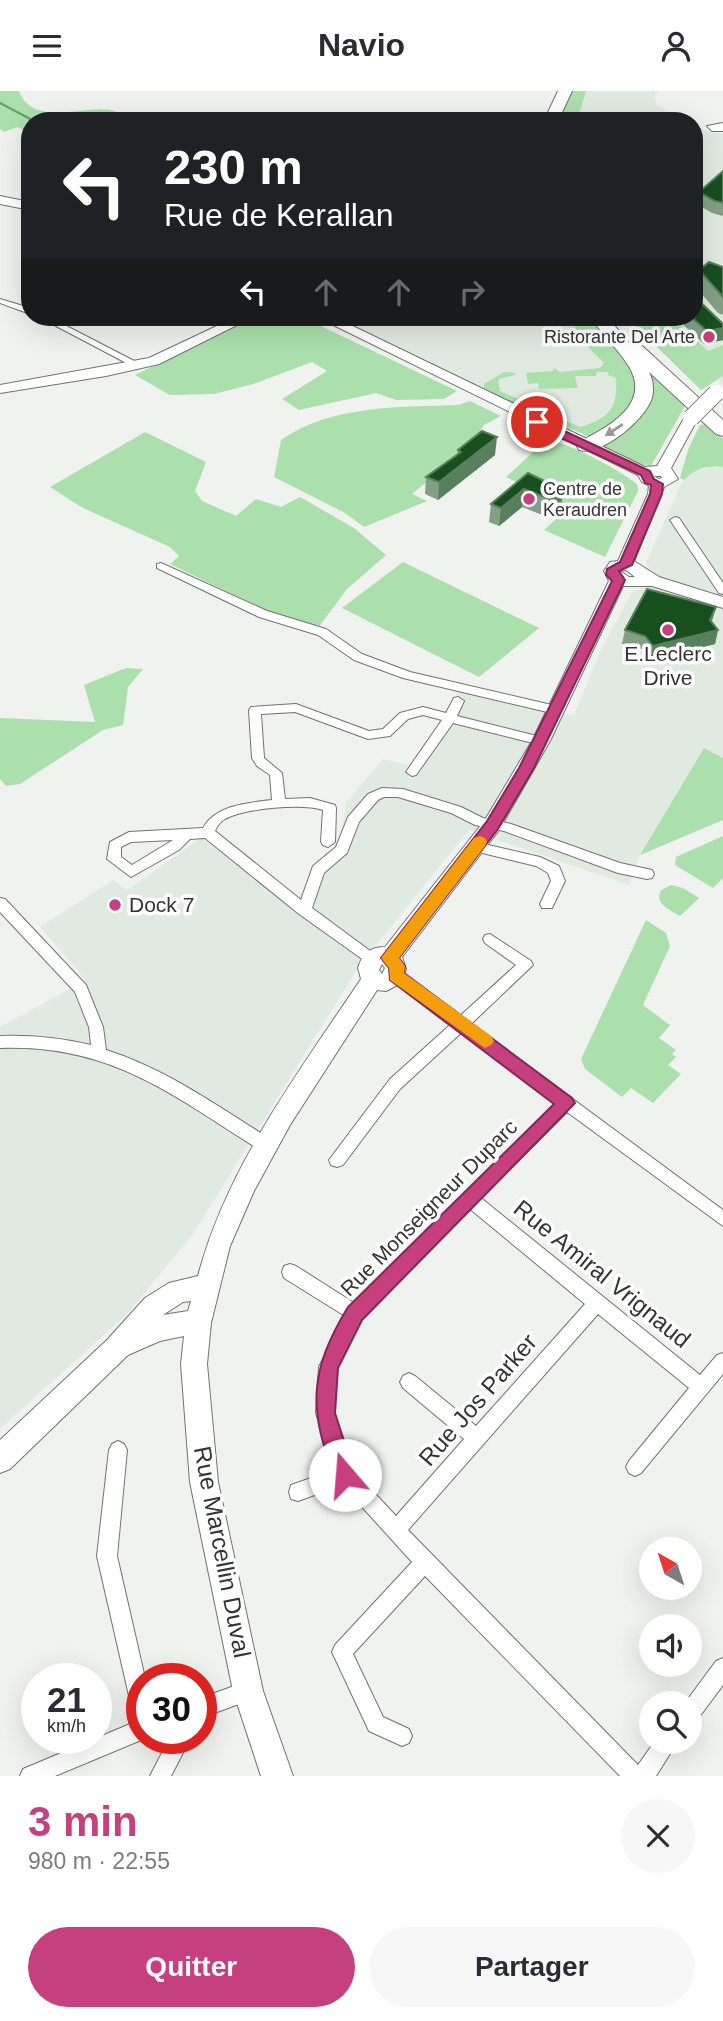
<!DOCTYPE html>
<html lang="fr">
<head>
<meta charset="utf-8">
<style>
	body { margin:0; font-family:Arial,sans-serif; background:#f7f7f7; color:#2b2b33; height:100vh; display:flex; flex-direction:column; font-size:26px; white-space:nowrap }
	* { box-sizing:border-box; margin:0 }
	p { font-size:23px; color:#7c7c81 }
	.icon { flex:none; width:38px; height:38px; fill:none; stroke:currentColor; stroke-width:2; stroke-linecap:round; stroke-linejoin:round }
	.map { position:relative; height:1685px; overflow:hidden }
	.panel { display:flex; flex-direction:column; background:#fff; flex:1 }
	.panel>* { flex:none }
	.banner { position:absolute; left:21px; top:21px; width:682px; height:214px; border-radius:28px; box-shadow:0 7px 28px #0002; background:#202124; color:#fff; overflow:hidden }
	.needle { width:46px; rotate:321deg }
	.controls { position:absolute; left:639px; top:1446px; display:grid; gap:14px }
	.controls a { display:grid; place-items:center; width:63px; height:63px; border-radius:50%; background:#fff; box-shadow:0 7px 28px #0002; font-size:35px }
	.speed { position:absolute; left:21px; top:1572px; display:flex; gap:14px; font-size:35px; font-weight:700; text-align:center }
	.speed>* { display:grid; place-content:center; width:91px; height:91px; border-radius:50%; background:#fff; box-shadow:0 7px 28px #0002; line-height:1 }
	.speed small { font-size:18px; font-weight:400 }
	.speed .limit { border:10px solid #d22; background:#fff; color:#111 }
	.pin { position:absolute; display:grid; place-items:center; width:60px; height:60px; color:#fff; margin:-30px; border:4px solid #fff; border-radius:50%; box-shadow:0 2px 7px #0007 }
	.me { position:absolute; width:77px; margin:-38px; rotate:342deg; stroke-linejoin:round; filter:drop-shadow(0 0 5px #0008) }
	.turn { display:flex; align-items:center; gap:24px; height:147px; padding:0 28px; font-size:32px }
	.turn .icon { width:91px; height:91px; stroke-width:2.5 }
	.turn b { display:block; font-size:49px; line-height:60px }
	.lanes { display:flex; align-items:center; height:66px; padding:0 28px; background:#0003; justify-content:center; gap:35px; direction:ltr }
	.lanes .off { opacity:.35 }
	.round { display:grid; place-items:center; flex:none; width:74px; height:74px; border-radius:37px; background:#f7f7f7 }
	.summary { display:flex; align-items:center; justify-content:space-between; height:119px; padding:0 28px }
	h1 { font-size:42px; font-weight:600; line-height:52px; color:#c63f7e }
	.primary-button { display:flex; gap:14px; margin-top:auto; padding:14px 28px }
	.primary-button a { flex:1; height:80px; border-radius:42px; background:#c63f7e; color:#fff; font-size:28px; font-weight:600; line-height:80px; text-align:center }
	.primary-button a+a { background:#f7f7f7; color:#2b2b33 }
	header { display:flex; justify-content:space-between; align-items:center; height:91px; padding:0 28px; background:#fff; font-size:32px; font-weight:600 }
	.map>svg:first-child { display:block }
</style>
</head>
<body>
<header><svg class="icon" aria-label="menu" viewBox="0 0 24 24"><path d="M4 6h16M4 12h16M4 18h16"/></svg>Navio<svg class="icon" aria-label="person" viewBox="0 0 24 24"><circle cx="12" cy="8" r="4"/><path d="M4 21q1-7 8-7t8 7"/></svg></header>
<div class="map">
<svg width="723" height="1685" viewBox="0 0 723 1685">
	<rect width="100%" height="100%" fill="#eff2ef"/>
	<!-- built -->
	<path fill="#e1eae1" d="M578 0H661L655 4 656 14 687 30H570Z
		M695 34 709 41 723 43V297L701 260 669 226H695Z
		M336 226H581L574 230 617 273 618 314 587 338 565 335Z
		M710 376H723V667L704 657 640 764 629 794 469 739 358 877 193 1143 128 1222 0 1338V936L86 889 40 836 113 789 127 799 201 747 294 814 317 773 340 752 346 712 383 668 410 674 443 630 458 601 574 624 601 559 632 501 646 495 653 483 646 472 680 395 689 382Z"/>
	<!-- green -->
	<path fill="#abe0ad" d="M0 0H19C33 37 85 14 111 19 117 20 125 27 130 30H30V41L17 36 4 41 0 38Z
		M569 0H586L577 30H556Z
		M262 226 304 227 457 300 444 308 396 309 376 302 299 319 282 308 327 280 312 271 253 293 214 303 170 304 135 284 242 231Z
		M581 226H593C613 250 653 286 632 318 624 330 604 339 592 347L490 303 492 301 484 297V293L504 281 515 282 516 284 498 288 500 300 580 336C609 327 618 318 616 287L608 284V281H597L596 285H575L578 297 539 298 538 292 528 293 526 282 553 280 554 277 560 281 600 277 604 272 569 237 577 235 574 231Z
		M626 226H673L708 260 723 254V285L701 299Z
		M638 268 685 315 651 375 634 372 597 355C620 342 659 325 652 292 650 284 642 275 638 268Z
		M470 310 501 325 484 334 471 355 412 403 427 410 364 436 345 422 274 386 281 349C331 314 399 316 458 314Z
		M707 333 723 348V376C709 374 693 378 684 389L680 387 688 359 700 334Z
		M145 341 206 371 195 400 202 410 236 425 256 408 281 416 300 406 354 437 386 464 347 498 315 541 259 523 252 513 170 473 179 465 170 456 83 417 50 396Z
		M546 349C569 351 619 379 637 393L638 400 605 466 544 439 565 420 567 415 506 386Z
		M403 471 539 537 479 586 342 517Z
		M126 577 143 578 128 596 123 634 103 639 20 693 6 695 0 688V627L95 631 84 594Z
		M704 657 723 667V729L640 764Z
		M723 745V787L713 797 675 774 676 766Z
		M671 794 683 797 699 807 680 825C669 818 654 813 661 799Z
		M646 829 666 842 670 855 643 914 670 934 659 947 676 959 672 963 676 966 668 974 681 983 653 1012 631 997 622 1006 585 978 581 968Z"/>
	<g fill="none" stroke-linecap="round" stroke-linejoin="round">
		<!-- stream -->
		<path stroke="#699d6c" stroke-width="2" d="M0 12 34 30"/>
		<!-- street casing -->
		<g stroke="#717371" stroke-width="2">
			<path id="street" d="M723 32V40H712L707 35Z
				M0 208 30 217V223L0 212Z
				M39 226H49L142 274 134 276Z
				M675 426 679 427 723 492V503L719 502 670 429Z
				M161 472 267 520 326 538 362 563 410 581 556 615 562 619 556 623 403 587 354 569 318 544 259 526 157 477V473Z
				M458 606 464 610 457 625 541 646 547 650 541 654 453 632 416 684 412 685 406 681 442 629 423 624 408 628 390 645 368 648 295 621 261 623 264 667 282 682 285 708 310 707 335 714 336 717 335 751 328 756 323 754 321 751 323 719C302 712 246 717 225 728 220 731 217 735 215 740L301 809 313 775 336 756 348 726 368 703 382 697 403 698 461 716 483 727 511 733 620 772 652 779 654 783 652 787 647 788 618 782 504 740 475 734 451 722 398 706H384L378 709 359 731 347 762 324 782 312 817 377 865 379 869 377 873 372 875 299 823 205 747 190 748 179 759 131 786 107 768 110 751 129 741 203 737C216 714 247 712 272 709L270 684 257 675 252 667 249 619 251 616 296 613 369 640 383 638 400 622 423 616 446 622 454 607ZM173 749 132 774 121 766V756L131 751Z
				M475 751 540 766 559 775 565 790 552 817H542L540 813 551 790 548 782 536 775 470 759 468 756 470 753Z
				M0 807 5 808 86 894 103 936 106 959C167 978 218 1016 272 1049L274 1054 272 1059 266 1061 260 1059C172 1004 111 953 0 957V945C31 944 61 947 91 954L89 936 75 901 0 821Z
				M490 843 531 870 533 874 471 933 723 1119V1135L567 1021 481 1107 700 1284 717 1264 723 1262V1283L641 1382 635 1385 629 1382 626 1376 629 1370 689 1297 598 1223 408 1439 638 1674 655 1650H678L656 1685H620L425 1485 353 1563 383 1626 409 1638 412 1645 409 1652 402 1655 369 1640 332 1561 335 1554 412 1471 342 1394 298 1410 291 1408 289 1401 291 1394 334 1379 316 1322 319 1276 345 1225 284 1187 282 1181 284 1175 290 1173 296 1175 354 1212 556 1012 461 942 400 998 343 1074 337 1076 331 1074 329 1069 390 988 450 934 391 889 389 885 391 881H401L460 925 516 874 485 852 483 848 485 844ZM470 1118 585 1213 476 1335 415 1285 409 1282 403 1285 400 1291 403 1297 464 1348 396 1425 352 1378 334 1322 337 1277 361 1228Z
				M118 1350 124 1353 127 1359 117 1465 145 1587H142V1647H146L55 1685H20L23 1678 142 1628 135 1625 132 1618 97 1465 109 1359 112 1353Z
				M723 1567V1594L697 1629 690 1632V1612H685L716 1570Z
				M248 1590 255 1593 258 1600 255 1607 201 1627V1607Z
				M167 1647H187V1654L171 1685H150L167 1652Z"/>
		</g>
		<!-- secondary casing -->
		<g stroke="#717371" stroke-width="2">
			<path id="secondary" d="M0 105 30 111V119L0 113Z
				M236 226H253L159 273 106 285 0 302V294L149 267Z
				M317 226H334L645 376 657 375 686 324H696L698 327 671 377 678 388 664 396 634 470 659 486 723 506V517L652 495H623L550 650 499 739 402 866 406 878 401 892 386 900 377 899 290 1034 254 1100 230 1155 211 1232 207 1273 218 1391 263 1600 293 1685H261L233 1600 190 1391 181 1273 184 1245 160 1250 128 1264 10 1378 0 1382V1349L107 1249 145 1207 169 1192 198 1185C227 1075 299 981 361 888L358 877C362 863 370 856 385 856L485 729 532 650 609 490 604 480 610 471 618 470 648 403 649 395 642 391 638 384ZM654 385H661L662 387 659 388ZM626 479 635 486H629L620 480ZM382 873 385 877 382 883 379 879ZM191 1210 188 1220 163 1224 183 1211Z"/>
		</g>
		<!-- highway casing -->
		<g stroke="#717371" stroke-width="2">
			<path id="highway" d="M558 0H572L558 30H544Z
				M591 226H607L630 253H640L723 329V345L716 343 649 281C653 289 654 298 652 307 645 329 602 365 579 359L577 355 579 351C608 336 653 313 628 274 617 257 601 243 591 226Z"/>
		</g>
		<!-- street -->
		<use href="#street" fill="#fff" fill-rule="evenodd"/>
		<!-- secondary -->
		<use href="#secondary" fill="#fff" fill-rule="evenodd"/>
		<!-- highway -->
		<use href="#highway" fill="#fff" fill-rule="evenodd"/>
		<!-- secondary-bridge casing -->
		<g stroke="#717371" stroke-width="18" stroke-linecap="butt">
			<path id="secondary-bridge" d="M691 327 716 302"/>
		</g>
		<!-- secondary-bridge -->
		<use href="#secondary-bridge" stroke="#fff" stroke-width="16"/>
	</g>
	<!-- wall -->
	<path fill="#83a087" d="M723 80V125L712 122 697 113 699 101Z
		M723 176V224L718 222 696 196 699 179Z
		M675 226H695L723 233V249L704 253Z
		M458 359 495 364 438 409 425 403 426 386 457 363Z
		M528 382 561 417 550 427 522 416 499 435 489 431 491 413Z
		M712 531 718 539 715 553 650 569 642 558 622 553 625 539Z"/>
	<!-- shaded-wall -->
	<path fill="#58805d" d="M723 237V249L704 253 707 240Z
		M497 346 495 364 438 409 439 391Z
		M524 398 522 416 499 435 501 417Z
		M563 399 561 417 550 427 552 409Z
		M716 516 712 530 707 542 718 539 715 553 650 569 653 555Z"/>
	<!-- building -->
	<path fill="#174f1f" stroke="#58805d" stroke-width="2" d="M723 80V112L715 110 699 101Z
		M709 171 723 176V206L699 179Z
		M695 206 723 233V237L707 240 691 226H695Z
		M482 340 497 346 439 391 426 386 461 361 458 359Z
		M528 382 563 399 552 409 524 398 501 417 491 413Z
		M647 498 716 516 710 529 718 539 653 555 645 545 625 539Z"/>
	<!-- one-way arrows -->
	<defs><path id="oneway-solid" d="M-6-.8H1V-3.2L6.5 0L1 3.2V.8H-6Z" transform="scale(1.75)"/></defs>
	<use fill="#999a99" href="#oneway-solid" transform="translate(614 339) rotate(147)"/>
	<!-- route -->
	<path fill="#c63f7e" stroke="#812952" stroke-width="2" d="M533 329H541L650 380 654 388 663 393 662 403 632 474 619 480 625 489 534 677 498 738 399 867 405 875 404 882 572 1007 575 1012 362 1229 338 1277 335 1322 355 1384 352 1391 345 1394 337 1391C308 1320 308 1282 348 1216L554 1013 390 889 389 877 381 867 487 730 519 677 612 490 606 484 607 478 620 471 650 403 651 394 645 392 641 384 533 334Z"/>
	<!-- slow -->
	<path fill="#f59e0b" d="M480 745 485 747 487 751 485 755 399 867 405 875 404 882 491 945 494 950 491 954 485 957 390 889 389 877 381 867 474 747Z"/>
	<!-- markers -->
	<g fill="#c63f7e" stroke="#fff" stroke-width="2.5">
		<circle cx="709" cy="246" r="7"/>
		<circle cx="529" cy="408" r="7"/>
		<circle cx="668" cy="539" r="7"/>
		<circle cx="115" cy="814" r="7"/>
	</g>
	<g text-anchor="middle" stroke-width="7" stroke-linejoin="round" paint-order="stroke">
		<!-- far-poi labels -->
		<g font-size="18" fill="#333433" stroke="#fff" text-anchor="end">
			<text x="695" y="252">Ristorante Del Arte</text>
			<text x="543" y="404" text-anchor="start">Centre de<tspan x="543" dy="21">Keraudren</tspan></text>
		</g>
		<!-- poi labels -->
		<g font-size="21" fill="#333433" stroke="#fff">
			<text x="668" y="570">E.Leclerc<tspan x="668" dy="24">Drive</tspan></text>
			<text x="129" y="821" text-anchor="start">Dock 7</text>
		</g>
		<!-- street labels -->
		<g font-size="21" fill="#333433" stroke="#fff">
			<text transform="translate(429 1117) rotate(-45)" y="7">Rue Monseigneur Duparc</text>
		</g>
		<!-- near-street labels -->
		<g font-size="24" fill="#333433" stroke="#fff">
			<text transform="translate(602 1183) rotate(39)" y="8">Rue Amiral Vrignaud</text>
			<text transform="translate(478 1309) rotate(-49)" y="8">Rue Jos Parker</text>
			<text transform="translate(222 1461) rotate(79)" y="8">Rue Marcellin Duval</text>
		</g>
	</g>
</svg>
<div class="controls">
<a><svg class="needle" viewBox="-14 -14 28 28"><path d="M0-13l5 13h-10z" fill="#e53935"/><path d="M0 13l5-13h-10z" fill="#7c7c81"/></svg></a>
<a><svg class="icon" aria-label="sound" viewBox="0 0 24 24"><path d="M4 9h4l5-4v14l-5-4H4zM17 9q2 3 0 6"/></svg></a>
<a><svg class="icon" aria-label="search" viewBox="0 0 24 24"><circle cx="10" cy="10" r="6"/><path d="M15 15l6 6"/></svg></a>
</div>
<div class="speed"><div>21<small>km/h</small></div><div class="limit">30</div></div>
<div class="pin" style="left:537px;top:331px;background:#d93025"><svg class="icon" aria-label="arrive" viewBox="0 0 24 24"><path d="M6 21V4h12l-3 4 3 4H6"/></svg></div>
<svg class="me" style="left:345px;top:1384px" viewBox="-20 -20 40 40"><circle r="19" fill="#fff"/><path d="M0-13L10 11 0 6-10 11z" fill="#c63f7e"/></svg>
<div class="banner">
<div class="turn"><svg class="icon" aria-label="left" viewBox="0 0 24 24"><path d="M17 20v-9H6M10 6l-5 5 5 5"/></svg><div><b>230 m</b>Rue de Kerallan</div></div>
<div class="lanes"><svg class="icon" aria-label="left" viewBox="0 0 24 24"><path d="M17 20v-9H6M10 6l-5 5 5 5"/></svg><svg class="icon off" aria-label="ahead" viewBox="0 0 24 24"><path d="M12 20V5M6 11l6-6 6 6"/></svg><svg class="icon off" aria-label="ahead" viewBox="0 0 24 24"><path d="M12 20V5M6 11l6-6 6 6"/></svg><svg class="icon off" aria-label="right" viewBox="0 0 24 24"><path d="M7 20v-9h11M14 6l5 5-5 5"/></svg></div>
</div>
</div>
<section class="panel">
<div class="summary"><div><h1>3 min</h1><p>980 m · 22:55</p></div><a class="round"><svg class="icon" aria-label="close" viewBox="0 0 24 24"><path d="M6 6l12 12M18 6L6 18"/></svg></a></div>
<div class="primary-button"><a>Quitter</a><a>Partager</a></div>
</section>
</body>
</html>
